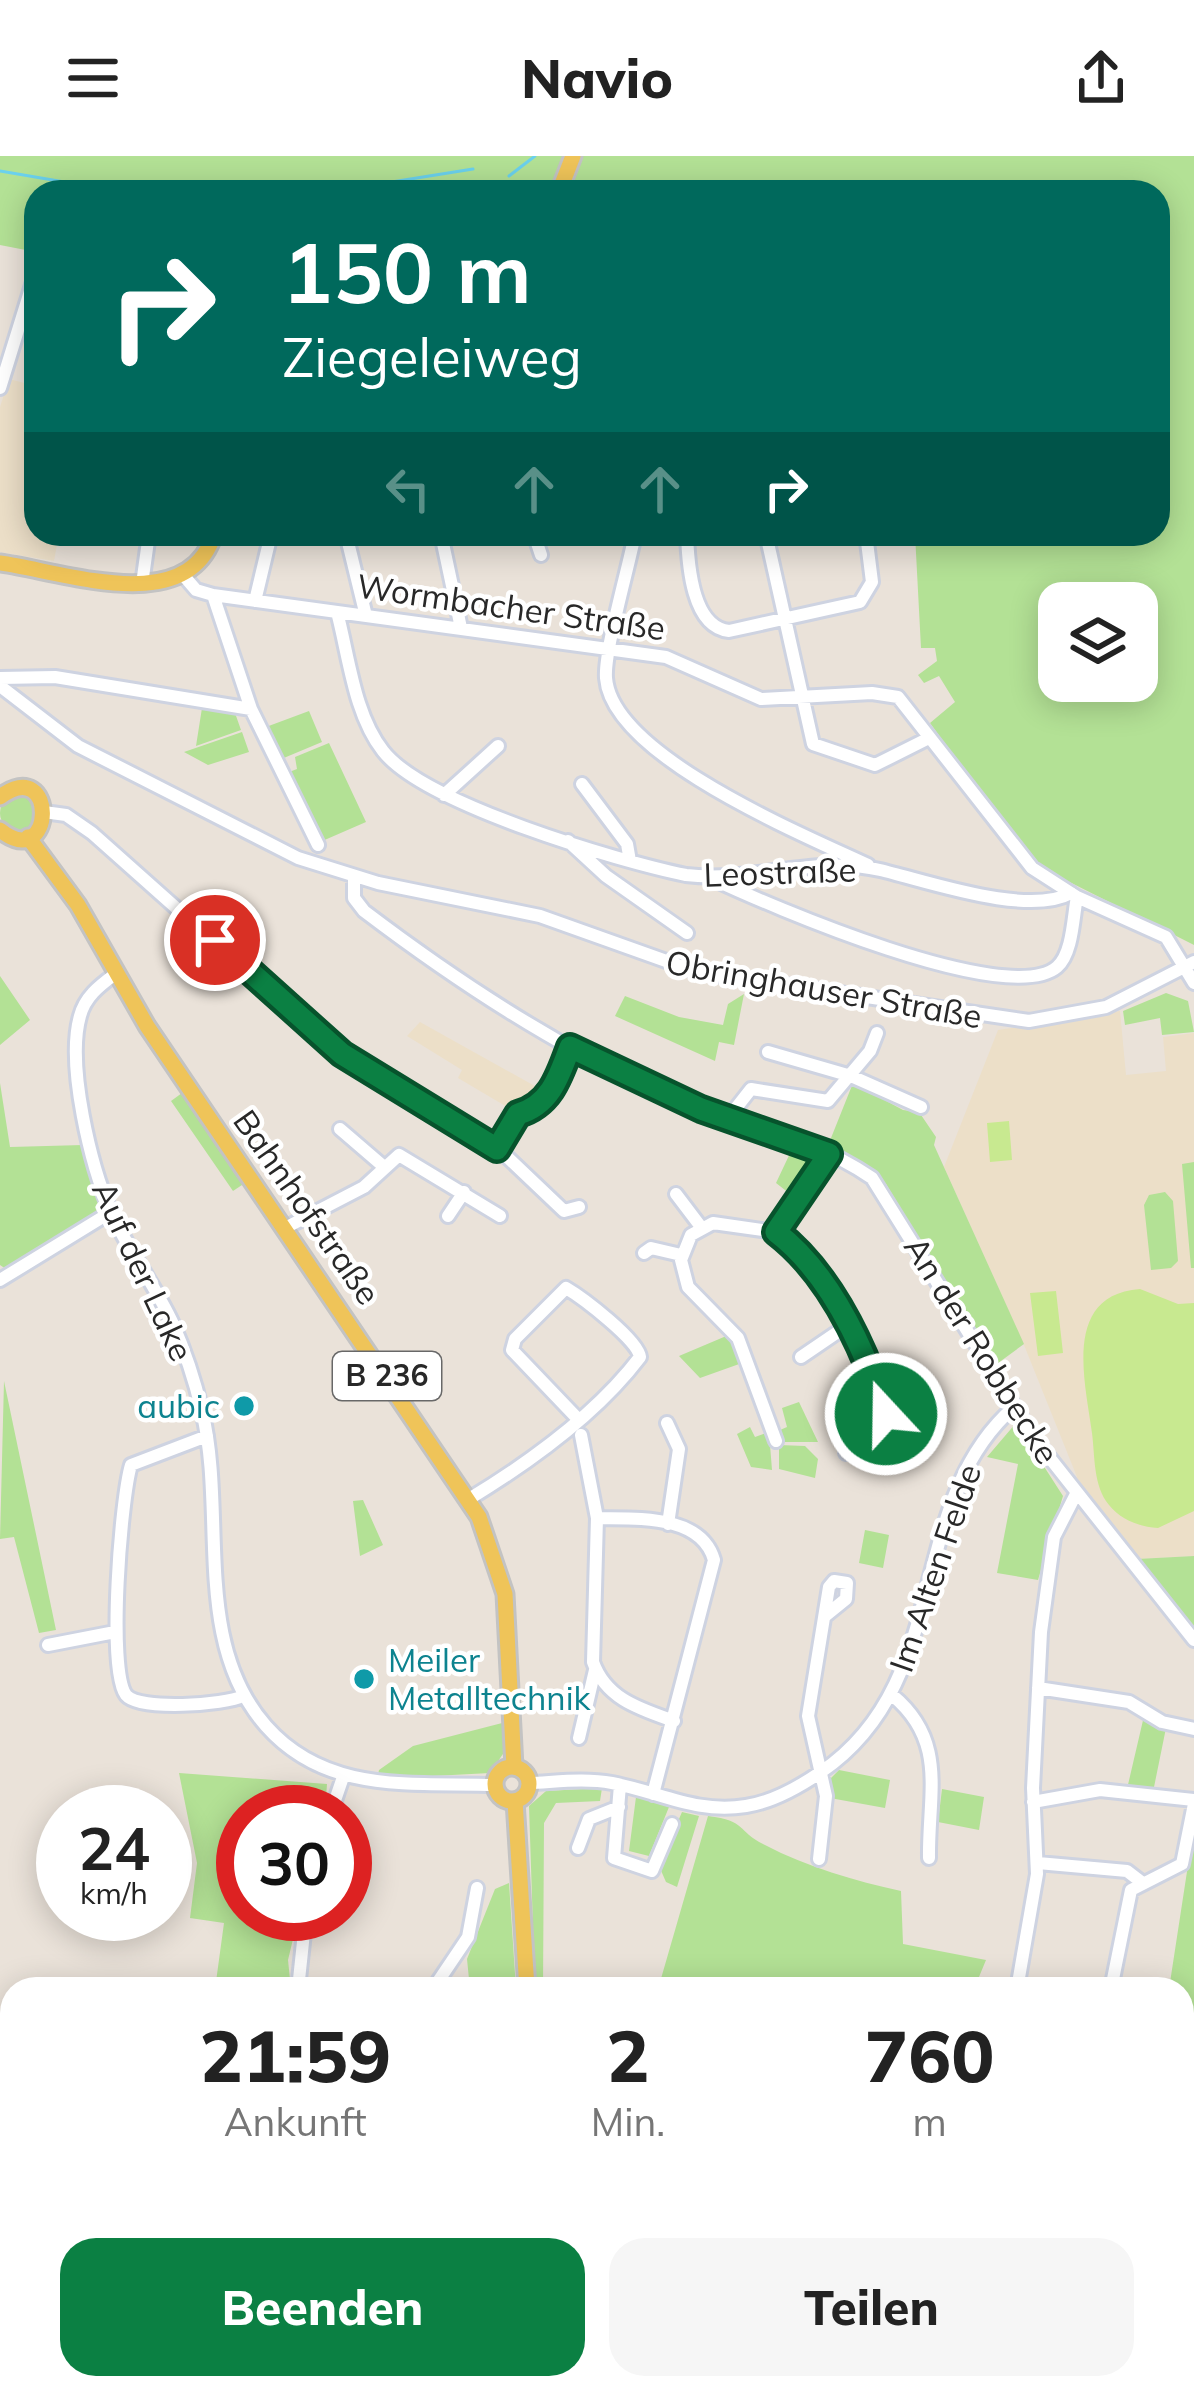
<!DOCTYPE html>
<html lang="de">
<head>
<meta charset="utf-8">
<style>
	body { margin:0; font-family:Mulish,sans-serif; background:#f6f6f6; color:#222; height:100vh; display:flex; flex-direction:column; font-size:45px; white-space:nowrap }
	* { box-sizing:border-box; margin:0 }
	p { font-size:39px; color:#767676 }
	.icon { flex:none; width:66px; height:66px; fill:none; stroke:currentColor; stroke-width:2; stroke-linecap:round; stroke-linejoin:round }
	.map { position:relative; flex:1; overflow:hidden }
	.sheet { position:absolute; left:0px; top:1821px; width:1194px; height:423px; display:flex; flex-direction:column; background:#fff; border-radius:36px 36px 0 0; box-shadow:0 6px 30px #0003 }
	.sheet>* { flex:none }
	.banner { position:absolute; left:24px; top:24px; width:1146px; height:366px; border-radius:36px; box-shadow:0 6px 30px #0003; background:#00695c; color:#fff; overflow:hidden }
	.fabs { position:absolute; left:1038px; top:426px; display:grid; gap:24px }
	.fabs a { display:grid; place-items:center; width:120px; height:120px; border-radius:24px; background:#fff; box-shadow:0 6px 30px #0003; font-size:60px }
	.speed { position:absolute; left:36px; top:1629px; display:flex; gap:24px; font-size:60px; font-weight:700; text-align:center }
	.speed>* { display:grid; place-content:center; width:156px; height:156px; border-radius:50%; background:#fff; box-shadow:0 6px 30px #0003; line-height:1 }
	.speed small { font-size:30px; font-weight:400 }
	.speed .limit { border:18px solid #d22; background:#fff; color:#111 }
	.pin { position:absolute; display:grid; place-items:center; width:102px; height:102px; color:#fff; margin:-51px; border:6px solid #fff; border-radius:50%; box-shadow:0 3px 12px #0007 }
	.me { position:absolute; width:132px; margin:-66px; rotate:339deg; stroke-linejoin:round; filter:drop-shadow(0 0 9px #0008) }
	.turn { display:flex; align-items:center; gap:42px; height:252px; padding:0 60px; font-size:54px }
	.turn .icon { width:156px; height:156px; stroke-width:2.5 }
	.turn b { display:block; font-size:84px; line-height:102px }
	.lanes { display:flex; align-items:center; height:114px; padding:0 60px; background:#0003; justify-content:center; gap:60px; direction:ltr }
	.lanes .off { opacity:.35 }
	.eta { display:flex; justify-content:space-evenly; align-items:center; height:204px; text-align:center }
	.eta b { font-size:72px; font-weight:800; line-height:84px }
	.cta { display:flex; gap:24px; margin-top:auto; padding:24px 60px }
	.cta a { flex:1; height:138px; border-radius:36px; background:#0b8043; color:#fff; font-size:48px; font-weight:800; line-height:138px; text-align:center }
	.cta a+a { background:#f6f6f6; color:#222 }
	header { display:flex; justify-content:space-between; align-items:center; height:156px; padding:0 60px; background:#fff; font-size:54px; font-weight:800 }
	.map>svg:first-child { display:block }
</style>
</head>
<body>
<header><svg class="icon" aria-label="menu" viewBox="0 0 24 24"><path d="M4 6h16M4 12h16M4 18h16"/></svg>Navio<svg class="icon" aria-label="share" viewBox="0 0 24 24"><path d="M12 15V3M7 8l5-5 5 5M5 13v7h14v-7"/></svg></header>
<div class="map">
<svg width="1194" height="2242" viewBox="0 0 1194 2242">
	<rect width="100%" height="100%" fill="#eae2d9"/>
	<!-- education -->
	<path fill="#ecdfc8" d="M9 223 36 230V378H59L54 405 0 396V251Z
		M1120 855 1126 919 1166 915 1163 881 1194 877V1400L1137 1403 1070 1327 1077 1321 1024 1189 944 1011 998 874Z
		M420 866 542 934 530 951 514 955 458 922 462 914 407 880Z"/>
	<!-- green -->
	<path fill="#b3e195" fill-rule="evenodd" d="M0 0H1194V789L1030 706 930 567 955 546 939 520 924 527 918 519 937 505 935 492H921L915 378H1158V36H804L790 27 783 36H646L643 31 640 36H36V96L0 89ZM1059 447H1137V525H1059Z
		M202 552 235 557 241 574 196 590Z
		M309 555 322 586 279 604 266 571Z
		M242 576 249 596 208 609 184 596Z
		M329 587 366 666 320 686 284 618 297 613 295 601Z
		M0 657a18 18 0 1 1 36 0a18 18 0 1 1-36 0Z
		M0 820 30 864 0 889Z
		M1166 837 1188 845 1194 876 1162 879 1160 862 1125 869 1123 855Z
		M744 838 734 889 719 886 715 905 615 860 625 840 679 861 723 869 728 848Z
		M0 927 10 991 83 989 102 1057 9 1115 0 1109Z
		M853 927 903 954 919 956 936 981 934 989 1024 1188 994 1210 886 1028 827 992Z
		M182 937 245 1027 233 1035 171 945Z
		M793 991 821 1002 794 1041 776 1027Z
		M1194 1006V1112H1191L1182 1008Z
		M1165 1036 1173 1045 1178 1105 1171 1112 1151 1114 1144 1049 1149 1039Z
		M731 1178 742 1207 700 1222 679 1200Z
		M4 1225 56 1474 39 1477 14 1381 0 1383Z
		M942 1244 932 1287 906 1292V1265Z
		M799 1246 818 1286H782L780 1274 787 1271 782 1252Z
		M1016 1267 1063 1340 1038 1424 997 1417 1018 1308 987 1301Z
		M750 1271 755 1281 769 1276 772 1314 751 1311 737 1278Z
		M779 1289 805 1290 818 1303 815 1322 779 1313Z
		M363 1344 383 1389 360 1400 353 1345Z
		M865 1374 889 1379 883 1412 859 1407Z
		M1194 1400V1476L1137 1403Z
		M1144 1560 1166 1572 1153 1636 1127 1633Z
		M506 1566 507 1592 490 1617 377 1623 379 1614 413 1590Z
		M839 1614 890 1624 885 1652 830 1642 828 1625Z
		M179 1617 327 1628 325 1656H243V1758H299L288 1804 291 1833H215L224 1767 190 1762 197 1707Z
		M602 1632 600 1645 556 1647 544 1667 543 1833H535L529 1650 546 1635Z
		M942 1633 984 1641 979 1674 938 1666Z
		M636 1641 669 1651 649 1700 629 1695Z
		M682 1656 699 1660 677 1731 666 1726 659 1710Z
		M708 1660C748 1665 736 1675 765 1689 807 1711 855 1725 901 1735L903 1788 986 1804 974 1833H658Z
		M1194 1670V2242H846L819 2232H1182V1833H1169Z
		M509 1727 516 1833H470L467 1803 495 1733Z
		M510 2232H773L772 2242H509Z"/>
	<!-- pitch -->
	<path fill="#c8e990" d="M1009 965 1012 1004 990 1006 987 967Z
		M1140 1133 1178 1148 1194 1147V1355L1158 1372C1139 1371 1120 1363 1109 1349 1093 1330 1095 1300 1092 1277 1085 1225 1062 1139 1140 1133Z
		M1056 1135 1063 1197 1038 1200 1030 1137Z"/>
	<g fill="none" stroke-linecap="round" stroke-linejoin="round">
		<!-- stream -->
		<path stroke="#6bd1ed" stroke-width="3" d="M0 15 123 36
			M509 20 535 0
			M329 36 473 13"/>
		<!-- minor casing -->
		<g stroke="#ced3e1" stroke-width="18">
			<path id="minor" d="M0 232 36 116
				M346 378 366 460
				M441 378 461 472
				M534 378 541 399
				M635 378C629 410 604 495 606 522 612 600 804 679 868 709
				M687 378C688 409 692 471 729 475L860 446 872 426 866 378
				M766 378 813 588 875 609 929 582
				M184 420 196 434 213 439 666 501 761 543 872 537 898 541 1032 712 1077 741 1166 781 1194 827
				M142 428 149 378
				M213 439 251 553 318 689
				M255 445 271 378
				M337 456C349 501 354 558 383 595 424 648 618 705 686 719 751 727 815 699 880 714 927 725 1028 761 1071 737
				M0 522 55 521 251 553
				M0 530 78 590 298 702 378 727 540 760 697 816 1029 865 1106 851 1194 806
				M582 628 627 688 630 705
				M444 639 498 590
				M44 656 66 659 92 677 329 888 503 997 564 1055 579 1051
				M568 685 606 720 687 777
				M354 720V742L364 755C451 821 544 883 643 929 717 963 804 975 872 1022L1034 1282 1194 1484
				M713 723C768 749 1008 853 1057 811 1073 797 1073 760 1077 741
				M114 819C99 830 85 841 80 860 66 909 91 1011 111 1056 129 1096 155 1129 173 1168 185 1195 195 1226 202 1255 227 1357 191 1485 266 1570 327 1639 412 1626 495 1629
				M768 896 851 920 921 951
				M729 961 751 933 828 945 870 895 877 877
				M340 973 383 1010
				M497 993 518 958C550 949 559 921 570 891
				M829 998 776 1076 836 1149 885 1254 883 1266 846 1297
				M676 1038 701 1071
				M448 1060 464 1036
				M285 1072 364 1031 399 999 500 1060
				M644 1097 651 1092 681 1099
				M0 1124 111 1056
				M801 1201 848 1169
				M667 1267 679 1293 668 1368
				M581 1279 597 1362 593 1506C606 1543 640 1553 674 1565
				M207 1280 131 1309C121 1342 107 1513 126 1539 139 1555 225 1549 243 1540
				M776 1285 738 1182 688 1131 681 1104 691 1079 713 1067 776 1076
				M469 1343C530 1306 596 1259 640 1201 638 1184 583 1142 566 1132L515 1183 512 1194 577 1262
				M597 1362C636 1363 701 1358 714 1404L653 1638
				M48 1489 115 1476
				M1038 1532 1129 1546 1162 1566 1194 1573
				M892 1539C948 1585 928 1638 929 1702
				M579 1582 595 1514
				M529 1627C556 1626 585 1622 612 1627 660 1636 696 1658 746 1650 773 1646 799 1631 821 1616 955 1525 903 1348 1014 1251
				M620 1629 614 1702 652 1715 672 1668
				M1033 1646 1100 1634 1194 1644
				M331 1656 343 1621
				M578 1692 589 1663 619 1651
				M819 1703 826 1640 808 1560 829 1431 834 1425 847 1427 846 1443 825 1460
				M1038 1707 1127 1715 1140 1725
				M298 1833 306 1758
				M433 1833 468 1781 477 1732
				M1017 1833 1037 1718 1033 1632 1041 1476 1054 1381 1075 1340
				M1111 1833 1131 1734 1182 1708 1194 1648
				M279 2238 294 2242"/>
		</g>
		<!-- major casing -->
		<g stroke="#c3c3c3" stroke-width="21">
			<path id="major" d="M559 36 573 0
				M0 407C65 416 188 462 214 378
				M0 641C58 598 55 718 0 674
				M28 681 78 749 147 870 479 1361 505 1438 514 1611
				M495 1628a17 17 0 1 1 34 0a17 17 0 1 1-34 0Z
				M515 1645 527 1833
				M496 2242V2232"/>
		</g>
		<!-- minor -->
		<use href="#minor" stroke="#fff" stroke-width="12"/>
		<!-- major -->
		<use href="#major" stroke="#efc459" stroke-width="15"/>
	</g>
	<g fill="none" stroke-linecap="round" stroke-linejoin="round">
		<!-- route casing -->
		<g stroke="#07532c" stroke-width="30">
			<path id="route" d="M215 784 342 898 497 993 518 958C550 949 559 921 570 891L701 953 829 998 776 1076C831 1118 865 1194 886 1258"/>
		</g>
		<!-- route -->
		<use href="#route" stroke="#0b8043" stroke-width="21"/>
	</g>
	<!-- markers -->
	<g fill="#0f9aa8" stroke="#fff" stroke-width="4.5">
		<circle cx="244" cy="1250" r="12"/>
		<circle cx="364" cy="1523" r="12"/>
	</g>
	<g text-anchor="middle" stroke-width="9" stroke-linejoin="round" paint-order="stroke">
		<!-- shield labels -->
		<rect fill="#fff" stroke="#686868" stroke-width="3" x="333" y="1196" width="108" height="48" rx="9"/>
		<g font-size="30" font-weight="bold" fill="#282828">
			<text x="387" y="1230">B 236</text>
		</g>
		<!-- street labels -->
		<g font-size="33" fill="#282828" stroke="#fff">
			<text transform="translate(511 451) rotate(8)" y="12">Wormbacher Straße</text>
			<text transform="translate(780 716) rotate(-2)" y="12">Leostraße</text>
			<text transform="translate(824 833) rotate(10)" y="12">Obringhauser Straße</text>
			<text transform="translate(307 1051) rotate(55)" y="12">Bahnhofstraße</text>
			<text transform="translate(143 1115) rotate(65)" y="12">Auf der Lake</text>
			<text transform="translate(982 1194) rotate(58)" y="12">An der Robbecke</text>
			<text transform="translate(935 1412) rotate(-71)" y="12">Im Alten Felde</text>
		</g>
		<!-- culture labels -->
		<g font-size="33" fill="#0d838f" stroke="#fff" text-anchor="end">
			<text x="220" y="1262">aubic</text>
			<text x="388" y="1516" text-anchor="start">Meiler<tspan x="388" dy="38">Metalltechnik</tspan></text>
		</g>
	</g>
</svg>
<div class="fabs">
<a><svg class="icon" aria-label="layers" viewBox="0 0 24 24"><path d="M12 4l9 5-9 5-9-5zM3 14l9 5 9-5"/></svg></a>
</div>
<div class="speed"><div>24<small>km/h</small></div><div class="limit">30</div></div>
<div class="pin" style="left:215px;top:784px;background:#d93025"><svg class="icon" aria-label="arrive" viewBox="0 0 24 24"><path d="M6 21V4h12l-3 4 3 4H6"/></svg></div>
<svg class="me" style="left:886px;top:1258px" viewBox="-20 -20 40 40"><circle r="17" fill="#0b8043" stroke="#fff" stroke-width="3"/><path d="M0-11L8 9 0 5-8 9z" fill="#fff"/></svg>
<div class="banner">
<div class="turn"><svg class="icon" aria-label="right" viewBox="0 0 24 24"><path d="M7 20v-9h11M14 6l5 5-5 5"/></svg><div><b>150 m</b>Ziegeleiweg</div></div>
<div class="lanes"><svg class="icon off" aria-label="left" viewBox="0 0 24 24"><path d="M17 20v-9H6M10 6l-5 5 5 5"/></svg><svg class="icon off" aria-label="ahead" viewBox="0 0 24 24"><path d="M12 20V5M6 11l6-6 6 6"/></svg><svg class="icon off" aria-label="ahead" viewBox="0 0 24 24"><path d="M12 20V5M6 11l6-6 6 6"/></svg><svg class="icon" aria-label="right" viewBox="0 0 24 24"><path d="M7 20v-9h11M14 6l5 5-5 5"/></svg></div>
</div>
<section class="sheet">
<div class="eta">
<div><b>21:59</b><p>Ankunft</p></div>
<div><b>2</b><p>Min.</p></div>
<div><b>760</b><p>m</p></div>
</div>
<div class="cta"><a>Beenden</a><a>Teilen</a></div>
</section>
</div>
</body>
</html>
